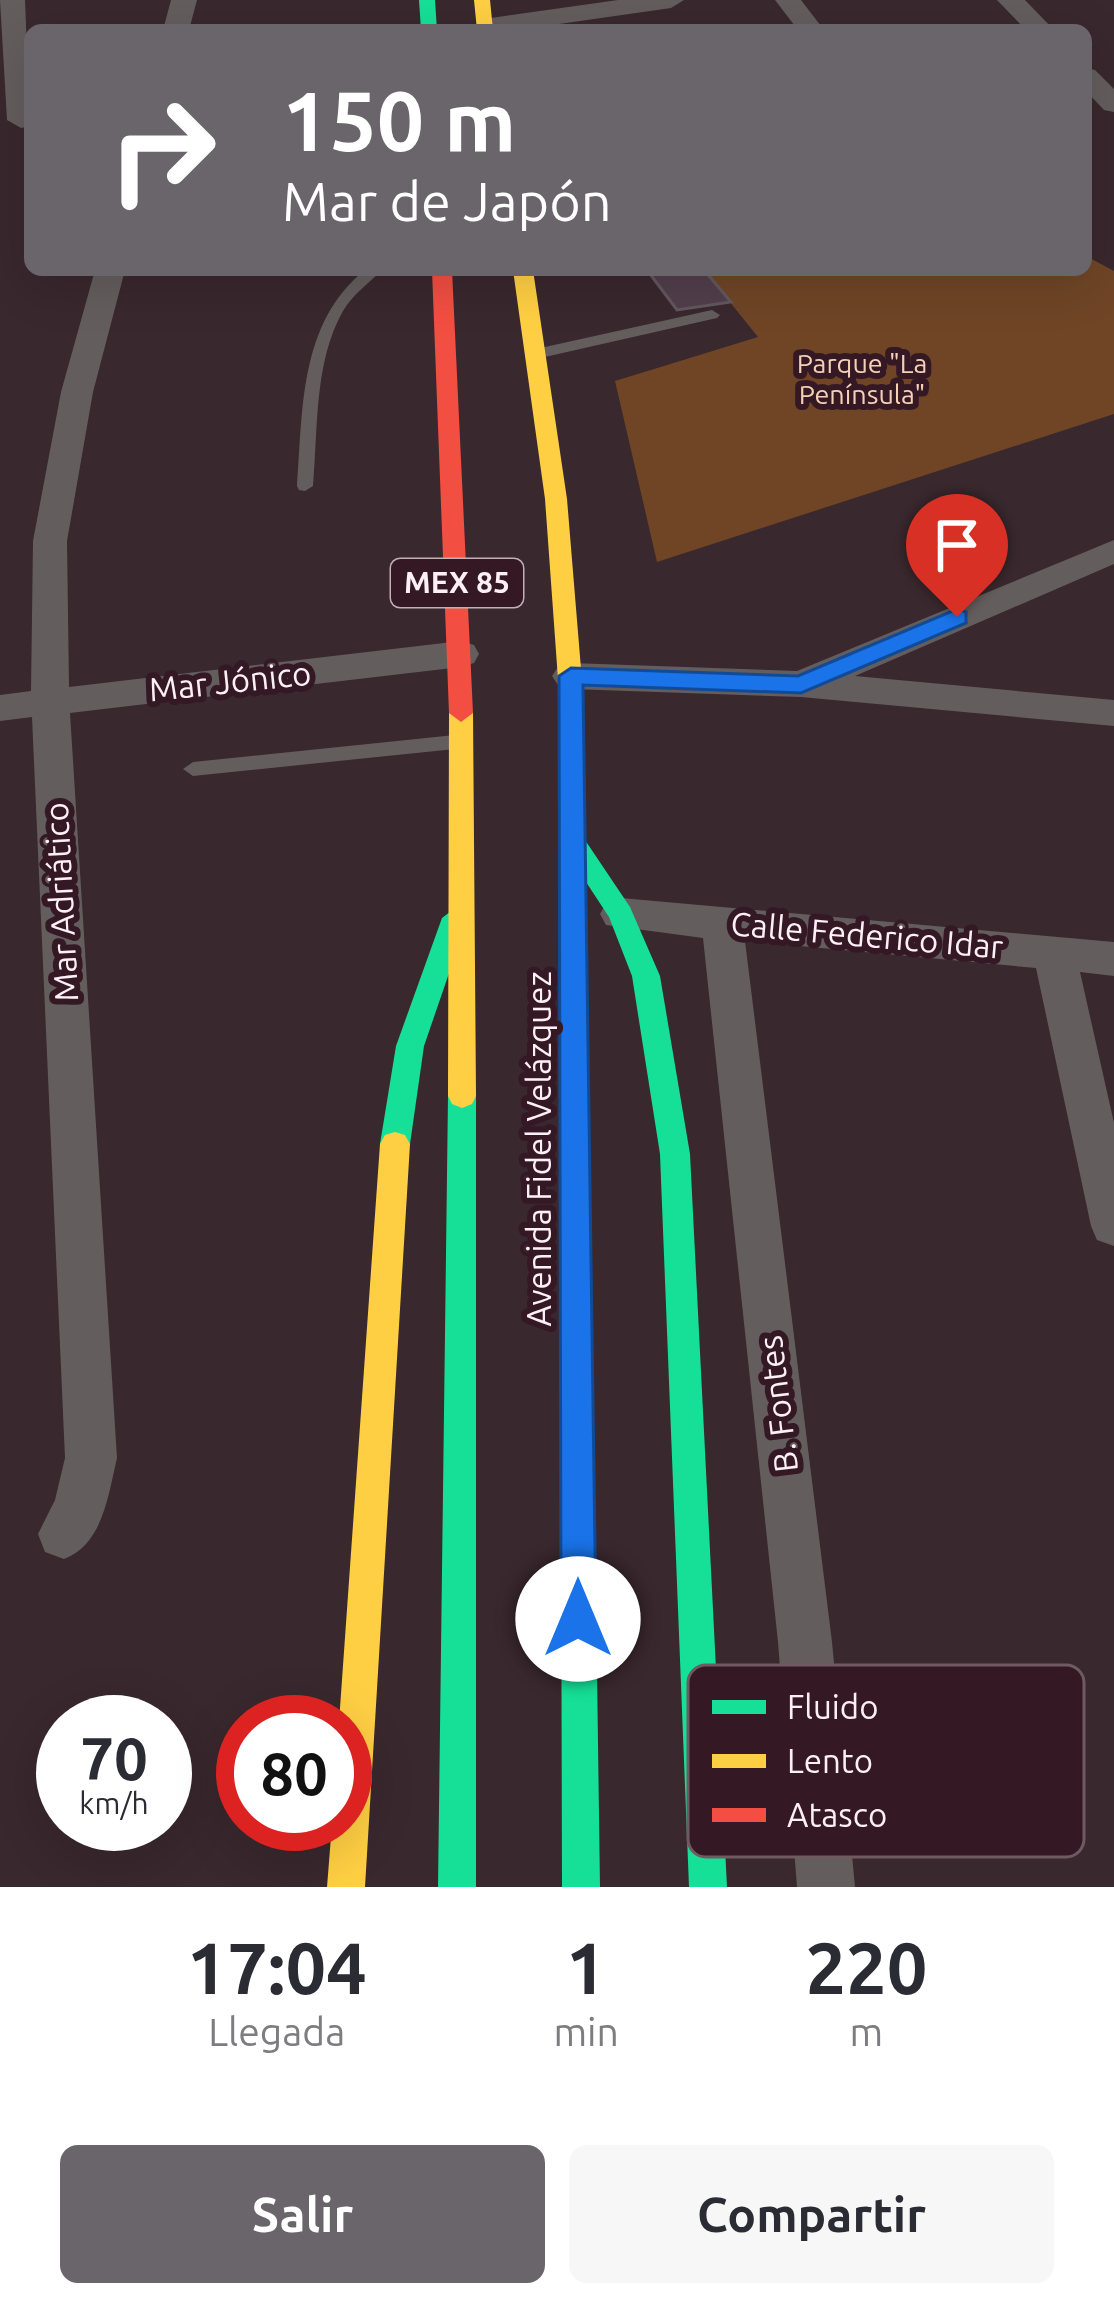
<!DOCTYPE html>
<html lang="es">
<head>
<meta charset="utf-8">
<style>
	body { margin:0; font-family:Ubuntu,sans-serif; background:#f7f7f7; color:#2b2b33; height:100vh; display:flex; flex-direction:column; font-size:45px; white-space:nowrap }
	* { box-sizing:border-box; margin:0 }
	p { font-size:39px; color:#7c7c81 }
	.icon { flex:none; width:66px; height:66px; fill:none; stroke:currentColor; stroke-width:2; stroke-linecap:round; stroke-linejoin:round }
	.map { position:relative; height:1887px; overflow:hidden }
	.details { display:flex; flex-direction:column; background:#fff; flex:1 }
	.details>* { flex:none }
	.top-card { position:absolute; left:24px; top:24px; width:1068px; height:252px; border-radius:18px; box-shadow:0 12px 48px #0002; background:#6a646b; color:#fff; overflow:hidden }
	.speed { position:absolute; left:36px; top:1695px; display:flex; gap:24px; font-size:60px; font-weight:700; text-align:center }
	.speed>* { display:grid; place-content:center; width:156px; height:156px; border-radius:50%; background:#fff; box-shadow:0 12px 48px #0002; line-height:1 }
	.speed small { font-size:30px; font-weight:400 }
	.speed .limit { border:18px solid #d22; background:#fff; color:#111 }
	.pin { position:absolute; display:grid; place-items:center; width:102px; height:102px; color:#fff; margin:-123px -51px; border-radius:50% 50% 50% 0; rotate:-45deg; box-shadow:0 0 12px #0007 }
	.pin .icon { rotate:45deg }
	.me { position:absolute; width:132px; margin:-66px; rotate:0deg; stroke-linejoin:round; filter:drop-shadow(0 0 9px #0008) }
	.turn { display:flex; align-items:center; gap:42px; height:252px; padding:0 60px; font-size:54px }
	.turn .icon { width:156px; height:156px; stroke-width:2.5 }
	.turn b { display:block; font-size:84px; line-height:102px }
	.eta { display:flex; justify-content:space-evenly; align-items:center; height:204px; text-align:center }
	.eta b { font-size:72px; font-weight:700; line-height:84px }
	.button { display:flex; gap:24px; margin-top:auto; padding:24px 60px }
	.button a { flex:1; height:138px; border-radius:18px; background:#6a646b; color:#fff; font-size:48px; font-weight:700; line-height:138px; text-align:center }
	.button a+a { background:#f7f7f7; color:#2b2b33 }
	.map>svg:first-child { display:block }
</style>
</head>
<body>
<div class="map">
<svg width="1114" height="1887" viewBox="0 0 1114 1887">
	<rect width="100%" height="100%" fill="#39282e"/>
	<!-- green -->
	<path fill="#6f4526" d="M1086 256 1114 271V414L657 562 615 381 758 337 704 270H1086Z"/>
	<!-- building -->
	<path fill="#513f4c" stroke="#63575e" stroke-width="3" d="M647 270H704L731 302 677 310Z"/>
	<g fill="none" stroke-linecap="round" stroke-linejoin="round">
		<!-- lane -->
		<path fill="#645d5d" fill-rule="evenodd" d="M365 270H382C368 284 353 294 343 311 314 362 318 429 313 486L305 491 299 490 297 486C303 409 299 323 365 270Z
			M712 310 720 315 717 318 536 359 528 354 536 349Z
			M455 735 465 742 455 749 193 776 183 769 193 762Z"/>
		<!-- street -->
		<path fill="#645d5d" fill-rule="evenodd" d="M0 0H25L30 126 21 128 7 120Z
			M171 0H197L189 30H163Z
			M618 0H684L671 8 517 30 471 27 484 19Z
			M775 0H801L824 30H798Z
			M997 0H1025L1054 30H1026Z
			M1086 68 1095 70 1114 89V112L1104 110 1086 91Z
			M95 270H125L93 392 67 541 69 687 461 641 474 645 479 654 474 663 461 667 70 713 117 1458C108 1496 103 1544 64 1559L45 1552 38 1534 55 1500 65 1458 32 717 0 721V695L31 691 33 541 61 392Z
			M1114 540V564L855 676 1114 700V726L801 697 571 689 558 685 552 676 558 667 571 663 797 671Z
			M621 898 1114 942V976L1080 972 1114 1123V1246L1097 1240 1091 1226 1036 968 745 941 832 1642 855 1887H797L778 1642 703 938 606 925 600 914 606 903Z"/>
		<!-- fast -->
		<path fill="#16e098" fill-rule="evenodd" d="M419 0H435L437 30H421Z
			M571 685 583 693 585 840 630 907 660 976 690 1154 727 1887H689L660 1154 632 976 609 917 586 882 600 1887H562L559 693Z
			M455 908 468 918 424 1046 410 1144 405 1153 395 1156 385 1153 380 1144 396 1046 442 918Z
			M462 1084 472 1088 476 1096V1887H438L448 1096 452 1088Z"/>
		<!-- slow -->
		<path fill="#ffcf43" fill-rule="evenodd" d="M474 0H490L493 30H477Z
			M513 270H533L567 499 583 693 571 701 559 693 545 499Z
			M461 704 473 713 476 1096 472 1104 462 1108 452 1104 448 1096 449 713Z
			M395 1132 405 1135 410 1144 365 1887H327L332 1824H345V1722H339L380 1144 385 1135Z"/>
		<!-- jam -->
		<path fill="#f24e42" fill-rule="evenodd" d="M432 270H452L473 713 461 722 449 713Z"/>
	</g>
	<!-- route -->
	<path fill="#1a73e8" stroke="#114b97" stroke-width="3" d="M957 609 966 612V623L801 693 583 685 596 1619 590 1631 578 1636 566 1631 561 1619 559 676 571 668 798 676Z"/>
	<g text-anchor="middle" stroke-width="12" stroke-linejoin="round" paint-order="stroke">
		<!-- far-park labels -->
		<g font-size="27" fill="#f5d0b6" stroke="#341924">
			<text x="862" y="373">Parque "La<tspan x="862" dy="31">Península"</tspan></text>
		</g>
		<!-- shield labels -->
		<rect fill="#341924" stroke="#c1b0b6" stroke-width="3" x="391" y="559" width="132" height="48" rx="9"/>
		<g font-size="30" font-weight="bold" fill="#fdf0f4">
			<text x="457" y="593">MEX 85</text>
		</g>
		<!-- street labels -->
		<g font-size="33" fill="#fdf0f4" stroke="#341924">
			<text transform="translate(230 681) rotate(-6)" y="12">Mar Jónico</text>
			<text transform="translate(61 902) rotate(-93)" y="12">Mar Adriático</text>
			<text transform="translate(867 935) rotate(5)" y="12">Calle Federico Idar</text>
			<text transform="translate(539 1149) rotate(-90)" y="12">Avenida Fidel Velázquez</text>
			<text transform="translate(778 1404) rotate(-97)" y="12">B. Fontes</text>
		</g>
	</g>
	<!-- legend -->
	<rect x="688" y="1665" width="396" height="192" rx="18" fill="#341924" stroke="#705a62" stroke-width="3"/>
	<rect x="712" y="1700" width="54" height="14" fill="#16e098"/>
	<rect x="712" y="1754" width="54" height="14" fill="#ffcf43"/>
	<rect x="712" y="1808" width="54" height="14" fill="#f24e42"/>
	<g font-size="33" fill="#fdf0f4">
		<text x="787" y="1719">Fluido</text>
		<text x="787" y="1773">Lento</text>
		<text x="787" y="1827">Atasco</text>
	</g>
</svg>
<div class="speed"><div>70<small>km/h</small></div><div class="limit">80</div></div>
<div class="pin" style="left:957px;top:617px;background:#d93025"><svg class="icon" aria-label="arrive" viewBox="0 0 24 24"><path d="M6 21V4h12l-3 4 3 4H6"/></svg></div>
<svg class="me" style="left:578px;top:1619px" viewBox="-20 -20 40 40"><circle r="19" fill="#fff"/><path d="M0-13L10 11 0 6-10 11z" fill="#1a73e8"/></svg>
<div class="top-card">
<div class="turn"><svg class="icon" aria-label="right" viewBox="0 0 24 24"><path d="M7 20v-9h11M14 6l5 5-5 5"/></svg><div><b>150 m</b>Mar de Japón</div></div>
</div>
</div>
<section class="details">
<div class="eta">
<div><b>17:04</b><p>Llegada</p></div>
<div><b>1</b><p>min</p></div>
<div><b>220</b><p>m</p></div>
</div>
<div class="button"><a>Salir</a><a>Compartir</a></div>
</section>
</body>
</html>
